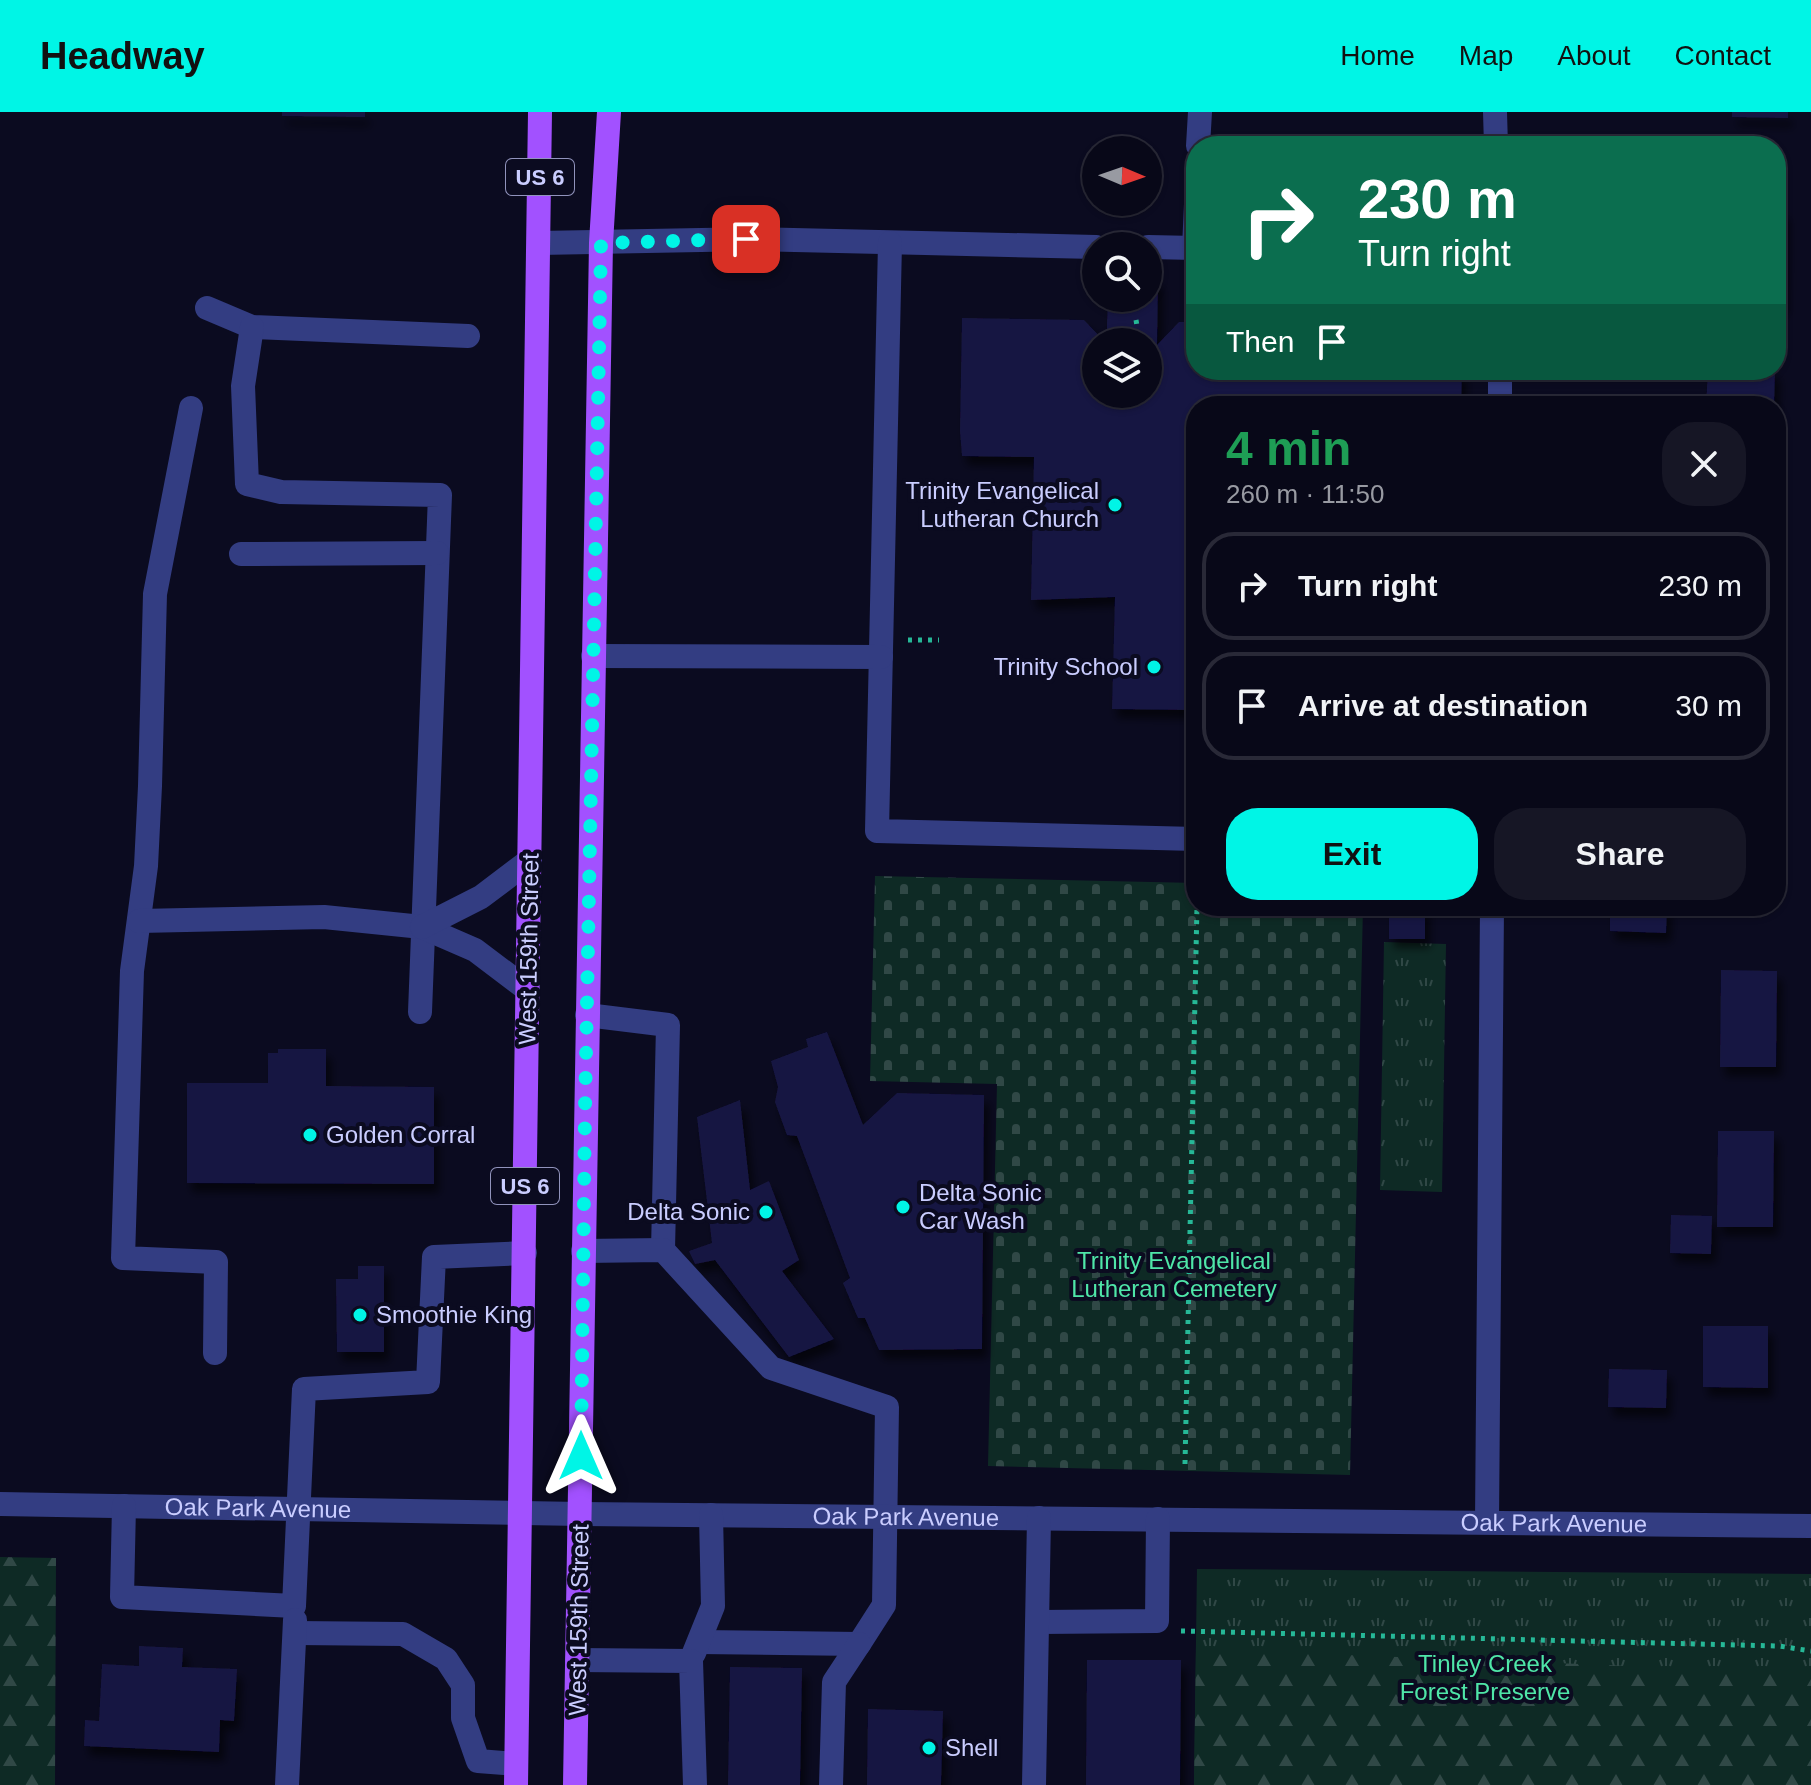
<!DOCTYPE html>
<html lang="en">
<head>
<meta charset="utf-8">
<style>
	body { margin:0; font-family:Helvetica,sans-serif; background:#161625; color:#f1f3f6; height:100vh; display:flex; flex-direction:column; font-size:30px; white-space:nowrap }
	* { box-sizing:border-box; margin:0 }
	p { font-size:26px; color:#989aa2 }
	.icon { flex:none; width:44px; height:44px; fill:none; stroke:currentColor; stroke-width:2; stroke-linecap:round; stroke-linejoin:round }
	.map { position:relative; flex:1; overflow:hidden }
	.side { position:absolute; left:1186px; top:284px; width:600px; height:520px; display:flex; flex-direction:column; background:#080818; border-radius:32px; box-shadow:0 2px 6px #0004,0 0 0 2px #292937 }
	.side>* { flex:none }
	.top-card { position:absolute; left:1186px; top:24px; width:600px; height:244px; border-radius:32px; box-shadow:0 2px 6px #0004,0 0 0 2px #292937; background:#0b6e4f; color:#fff; overflow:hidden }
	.needle { width:52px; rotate:92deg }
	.buttons { position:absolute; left:1082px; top:24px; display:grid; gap:16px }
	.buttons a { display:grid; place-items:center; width:80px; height:80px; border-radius:50%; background:#080818; box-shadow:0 2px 6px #0004,0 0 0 2px #292937; font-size:40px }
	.pin { position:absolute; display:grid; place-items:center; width:68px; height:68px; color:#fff; margin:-34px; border-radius:16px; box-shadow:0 4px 12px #0006 }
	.me { position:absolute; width:88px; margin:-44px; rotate:0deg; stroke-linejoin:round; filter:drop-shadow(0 0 6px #0008) }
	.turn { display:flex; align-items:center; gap:28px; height:168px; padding:0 40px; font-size:36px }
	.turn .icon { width:104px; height:104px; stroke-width:2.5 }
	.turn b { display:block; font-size:56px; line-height:68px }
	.then { display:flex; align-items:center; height:76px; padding:0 40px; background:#0003; gap:16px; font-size:30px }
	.round { display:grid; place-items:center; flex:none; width:84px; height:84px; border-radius:32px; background:#161625 }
	.head { display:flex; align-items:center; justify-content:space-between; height:136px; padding:0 40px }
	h1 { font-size:48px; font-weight:700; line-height:60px; color:#1e9e55 }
	.action { display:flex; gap:16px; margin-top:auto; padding:16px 40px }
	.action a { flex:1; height:92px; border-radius:32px; background:#00f5e6; color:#111; font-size:32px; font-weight:700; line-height:92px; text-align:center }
	.action a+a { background:#161625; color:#f1f3f6 }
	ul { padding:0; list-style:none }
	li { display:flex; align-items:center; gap:24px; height:108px; margin:0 16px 12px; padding:0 24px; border:4px solid #292937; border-radius:32px }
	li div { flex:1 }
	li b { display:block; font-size:30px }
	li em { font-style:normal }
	header { display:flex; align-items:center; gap:48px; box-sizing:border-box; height:112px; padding:0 40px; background:#00f5e6; color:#111 }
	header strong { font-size:38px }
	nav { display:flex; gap:44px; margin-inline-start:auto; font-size:28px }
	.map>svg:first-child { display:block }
</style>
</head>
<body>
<header>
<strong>Headway</strong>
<nav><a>Home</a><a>Map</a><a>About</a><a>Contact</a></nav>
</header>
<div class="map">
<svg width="1811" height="1673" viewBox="0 0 1811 1673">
	<defs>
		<pattern id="grass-tufts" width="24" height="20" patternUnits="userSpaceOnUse" patternTransform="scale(2)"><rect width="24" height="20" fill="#0e2a25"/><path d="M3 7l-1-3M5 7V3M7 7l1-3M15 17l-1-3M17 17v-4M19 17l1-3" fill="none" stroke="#304846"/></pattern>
		<pattern id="forest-firs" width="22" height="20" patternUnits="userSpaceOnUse" patternTransform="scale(2)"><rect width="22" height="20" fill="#0e2a25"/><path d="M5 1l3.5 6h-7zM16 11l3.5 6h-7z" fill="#304846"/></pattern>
		<pattern id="cemetery-stones" width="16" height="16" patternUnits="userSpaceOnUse" patternTransform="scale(2)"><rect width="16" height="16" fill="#0e2a25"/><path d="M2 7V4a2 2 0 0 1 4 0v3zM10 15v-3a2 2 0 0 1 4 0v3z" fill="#304846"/></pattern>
		<filter id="shadow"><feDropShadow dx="5" dy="9" stdDeviation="4" flood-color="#0009"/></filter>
	</defs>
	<rect width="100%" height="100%" fill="#0b0b20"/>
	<!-- grass -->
	<path fill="url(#grass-tufts)" d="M1384 830 1446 832 1442 1080 1380 1078Z
		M1197 1457 1811 1462V1673H1194Z"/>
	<!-- forest -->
	<path fill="url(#forest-firs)" d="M0 1445 56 1446 55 1673H0Z
		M1196 1537 1782 1560 1811 1566V1673H1194Z"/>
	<!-- cemetery -->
	<path fill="url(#cemetery-stones)" d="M875 764 1196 771V794H1363L1350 1363 988 1354 997 972 870 969Z"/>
	<!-- building -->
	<path fill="#181642" filter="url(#shadow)" d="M282 0H365V5L282 4Z
		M1732 0H1788V6L1732 5Z
		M1776 98H1784L1783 194H1776Z
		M1148 166H1158L1157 233 1179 210H1196V258H1462L1461 294H1196L1193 514H1196V598L1112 597 1115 485 1031 488 1034 345 962 344 960 319 962 206 1084 208 1105 230H1096V282H1148V230H1107V213L1108 186H1148Z
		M1708 258H1775L1774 294H1706Z
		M1389 794H1425V827H1389Z
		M1610 794H1667L1666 821 1610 819Z
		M1721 858 1777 859 1776 955H1720Z
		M827 920 863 1013 897 981 984 983 982 1237 879 1238 865 1206H858L843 1171 850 1166 797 1024 787 1023 775 990 778 975 771 949 808 935 806 927Z
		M278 937H326V974L434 975V1072L187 1071V971H268V941H278Z
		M740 988 750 1078 769 1069 799 1148 782 1159 834 1227 789 1245 715 1148 695 1152 689 1139 712 1131 697 1005Z
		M1718 1019H1774L1773 1115H1717Z
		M1671 1103 1712 1104 1711 1142 1670 1141Z
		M358 1154H384V1240H337L336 1167H358Z
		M1703 1214H1768V1276L1703 1275Z
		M1609 1257 1667 1258 1666 1296 1608 1295Z
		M139 1534 183 1536 182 1555 237 1557 234 1609 220 1608 219 1640 84 1634 85 1608 99 1609 102 1552 139 1554Z
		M1087 1548H1181L1180 1673H1086Z
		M730 1555 802 1556 800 1673H728Z
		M868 1597 943 1599 941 1673H867Z"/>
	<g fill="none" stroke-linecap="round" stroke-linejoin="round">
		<!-- path -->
		<path stroke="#26b897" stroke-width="5" stroke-dasharray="4 6" stroke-linecap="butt" d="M1136 208 1137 214
			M908 528H939
			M1185 1352 1197 794
			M1181 1519 1779 1534 1811 1539"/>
		<!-- minor -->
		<g stroke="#333d82" stroke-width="24">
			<path d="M1495 0 1496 34"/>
			<path d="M1198 34 1200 0"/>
			<path d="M539 131 755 127 1096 135"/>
			<path d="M890 131 877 719 1196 727"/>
			<path d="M1148 135 1196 136"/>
			<path d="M1194 136 1196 92"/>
			<path d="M207 196 252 215 468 224"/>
			<path d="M252 215 243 274 247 372 281 380 440 383 420 900"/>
			<path d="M1500 294V258"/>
			<path d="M191 296 155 482 150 674 146 754 132 859 123 1146 216 1150 215 1241"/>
			<path d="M241 442 437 441"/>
			<path d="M593 544 881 545"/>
			<path d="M139 809 324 805 422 815 475 838 528 878"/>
			<path d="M422 815 481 785 530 748"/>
			<path d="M587 903 668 913 663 1138"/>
			<path d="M583 1139 663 1138 771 1256 887 1295 884 1493 859 1532 699 1530"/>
			<path id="s1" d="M0 1392 581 1402 1811 1414"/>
			<path d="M124 1394 122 1485 294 1494 304 1277 428 1270 434 1145 525 1141"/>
			<path d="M1487 1410 1492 794"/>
			<path d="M1039 1510 1157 1509 1158 1407"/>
			<path d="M295 1521 403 1522 446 1547 463 1573V1606L478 1649 516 1652"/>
			<path d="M694 1541 713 1494 711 1403"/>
			<path d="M577 1548 691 1549 695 1673"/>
			<path d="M287 1673 295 1508"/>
			<path d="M831 1673 834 1570 859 1532"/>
			<path d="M1034 1673 1039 1406"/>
		</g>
		<!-- major -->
		<path stroke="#a251ff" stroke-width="24" d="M516 1673 540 0
			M575 1673 601 131 609 0"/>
	</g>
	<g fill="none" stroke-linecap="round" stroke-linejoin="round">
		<!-- route -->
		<path stroke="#00f5e6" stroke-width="14" stroke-dasharray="0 25.2" d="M581 1344 585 998 601 131 746 127"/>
	</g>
	<!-- markers -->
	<g fill="#00f5e6" stroke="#0b0b20" stroke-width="3">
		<circle cx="1115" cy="393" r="8"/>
		<circle cx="1154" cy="555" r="8"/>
		<circle cx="310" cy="1023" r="8"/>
		<circle cx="903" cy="1095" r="8"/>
		<circle cx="766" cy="1100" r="8"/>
		<circle cx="360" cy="1203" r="8"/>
		<circle cx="929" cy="1636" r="8"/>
	</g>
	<g text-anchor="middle" stroke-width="8" stroke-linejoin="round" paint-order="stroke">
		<!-- shield labels -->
		<g fill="#0b0b20" stroke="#9193bc" stroke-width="2">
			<rect x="506" y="47" width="68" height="36" rx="6"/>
			<rect x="491" y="1056" width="68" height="36" rx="6"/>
		</g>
		<g font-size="22" font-weight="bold" fill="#cacdff">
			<text x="540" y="73">US 6</text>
			<text x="525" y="1082">US 6</text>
		</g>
		<!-- poi labels -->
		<g font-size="24" fill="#cacdff" stroke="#0b0b20" text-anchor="start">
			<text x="1099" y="387" text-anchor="end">Trinity Evangelical<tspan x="1099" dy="28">Lutheran Church</tspan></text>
			<text x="1138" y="563" text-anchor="end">Trinity School</text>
			<text x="326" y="1031">Golden Corral</text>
			<text x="919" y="1089">Delta Sonic<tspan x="919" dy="28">Car Wash</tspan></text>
			<text x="750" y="1108" text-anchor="end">Delta Sonic</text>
			<text x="376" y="1211">Smoothie King</text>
			<text x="945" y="1644">Shell</text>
		</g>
		<!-- street labels -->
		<g font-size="24" fill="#cacdff" stroke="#0b0b20">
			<text transform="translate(529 837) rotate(-89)" y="8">West 159th Street</text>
			<text dy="8" stroke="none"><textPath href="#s1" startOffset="258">Oak Park Avenue</textPath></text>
			<text dy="8" stroke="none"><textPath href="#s1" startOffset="906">Oak Park Avenue</textPath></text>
			<text dy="8" stroke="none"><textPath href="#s1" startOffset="1554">Oak Park Avenue</textPath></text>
			<text transform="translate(579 1508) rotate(-89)" y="8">West 159th Street</text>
		</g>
		<!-- park labels -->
		<g font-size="24" fill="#4fe6a8" stroke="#0b0b20">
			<text x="1174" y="1157">Trinity Evangelical<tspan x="1174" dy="28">Lutheran Cemetery</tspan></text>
			<text x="1485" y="1560">Tinley Creek<tspan x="1485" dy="28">Forest Preserve</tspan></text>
		</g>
	</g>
</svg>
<div class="buttons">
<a><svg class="needle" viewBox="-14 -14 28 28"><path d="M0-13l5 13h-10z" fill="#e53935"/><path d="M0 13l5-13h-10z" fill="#989aa2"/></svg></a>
<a><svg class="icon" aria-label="search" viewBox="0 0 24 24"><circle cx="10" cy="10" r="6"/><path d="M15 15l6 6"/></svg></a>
<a><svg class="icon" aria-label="layers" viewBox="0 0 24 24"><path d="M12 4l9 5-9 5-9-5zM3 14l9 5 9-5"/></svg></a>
</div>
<div class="pin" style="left:746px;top:127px;background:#d93025"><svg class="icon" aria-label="arrive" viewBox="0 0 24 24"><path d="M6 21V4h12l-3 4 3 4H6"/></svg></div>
<svg class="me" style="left:581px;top:1344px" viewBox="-20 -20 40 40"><path d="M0-17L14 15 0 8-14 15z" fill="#00f5e6" stroke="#fff" stroke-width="4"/></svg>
<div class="top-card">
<div class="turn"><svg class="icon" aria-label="right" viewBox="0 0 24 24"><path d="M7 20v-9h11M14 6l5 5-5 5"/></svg><div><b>230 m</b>Turn right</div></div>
<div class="then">Then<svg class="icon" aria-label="arrive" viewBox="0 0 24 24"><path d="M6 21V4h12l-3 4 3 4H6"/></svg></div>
</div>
<section class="side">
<div class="head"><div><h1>4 min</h1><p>260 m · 11:50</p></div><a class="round"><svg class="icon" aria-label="close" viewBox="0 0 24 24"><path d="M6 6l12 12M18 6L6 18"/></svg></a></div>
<ul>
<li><svg class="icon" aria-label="right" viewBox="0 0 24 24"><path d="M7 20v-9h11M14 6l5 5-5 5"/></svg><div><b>Turn right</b></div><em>230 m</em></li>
<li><svg class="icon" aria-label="arrive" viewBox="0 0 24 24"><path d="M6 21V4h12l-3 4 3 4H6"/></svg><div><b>Arrive at destination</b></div><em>30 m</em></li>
</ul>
<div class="action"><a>Exit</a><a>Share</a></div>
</section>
</div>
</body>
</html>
